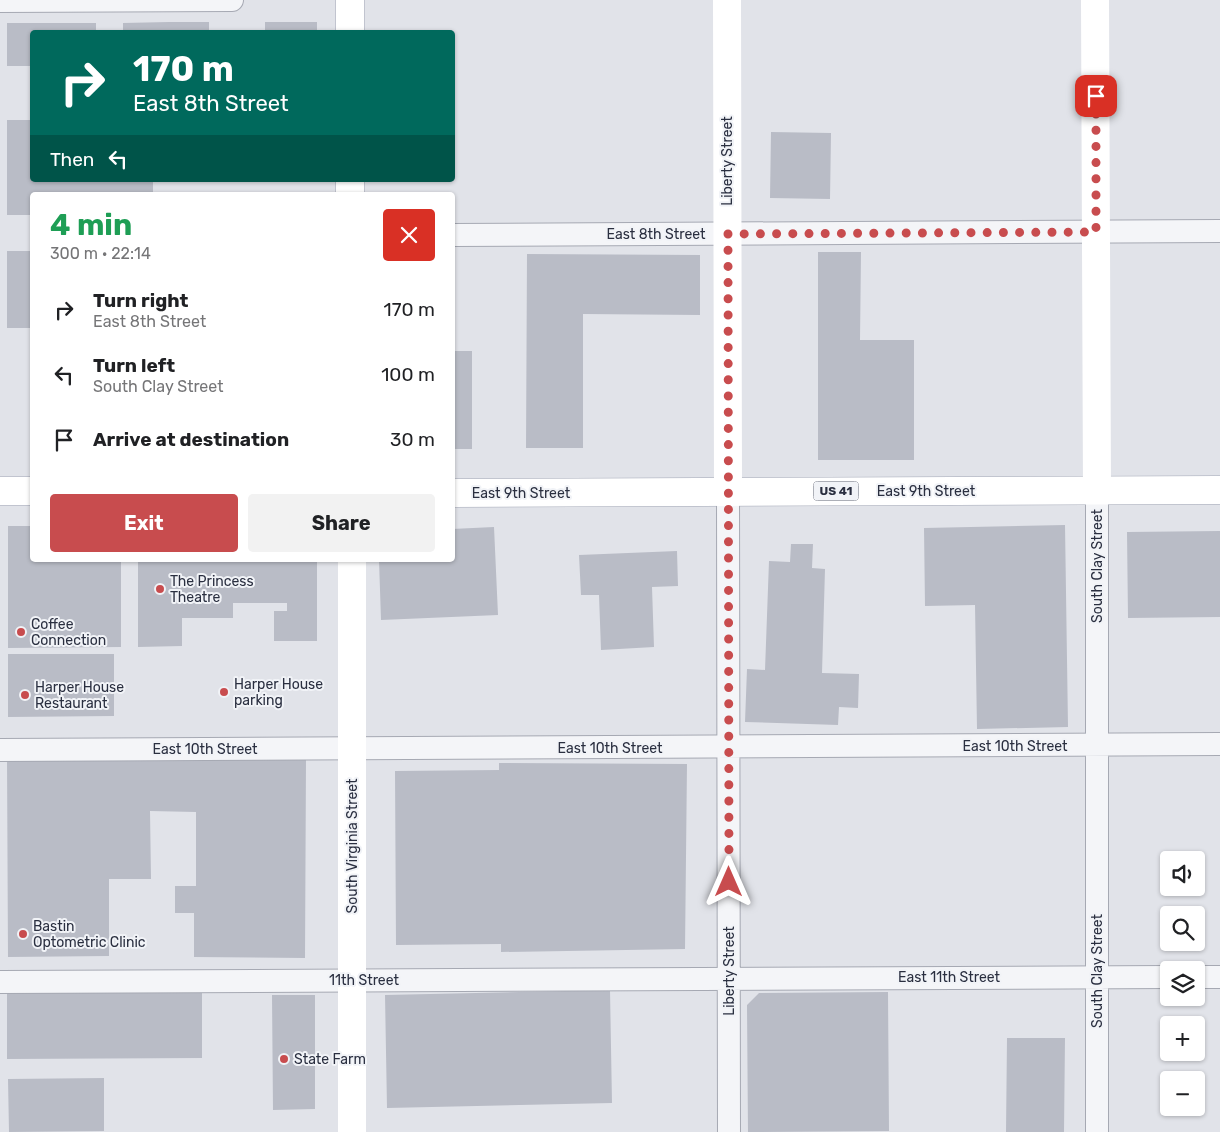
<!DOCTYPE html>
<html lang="en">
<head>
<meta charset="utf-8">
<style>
	body { margin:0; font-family:Rubik,sans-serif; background:#f2f2f2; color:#202124; height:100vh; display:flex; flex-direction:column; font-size:19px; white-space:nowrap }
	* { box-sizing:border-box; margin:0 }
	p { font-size:16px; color:#757577 }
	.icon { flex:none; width:28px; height:28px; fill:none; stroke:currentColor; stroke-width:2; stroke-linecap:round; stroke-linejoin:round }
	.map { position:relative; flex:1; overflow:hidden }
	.drawer { position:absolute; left:30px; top:192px; width:425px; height:370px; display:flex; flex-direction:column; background:#fff; border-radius:5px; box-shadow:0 1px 4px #0004 }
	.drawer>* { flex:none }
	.guide { position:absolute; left:30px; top:30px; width:425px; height:152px; border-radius:5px; box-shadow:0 1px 4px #0004; background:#00695c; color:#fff; overflow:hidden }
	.buttons { position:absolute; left:1160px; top:851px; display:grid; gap:10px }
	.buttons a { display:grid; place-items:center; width:45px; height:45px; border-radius:5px; background:#fff; box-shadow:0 1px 4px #0004; font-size:25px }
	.pin { position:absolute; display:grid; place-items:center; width:42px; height:42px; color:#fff; margin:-21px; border-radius:10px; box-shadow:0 2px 8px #0006 }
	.me { position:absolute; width:55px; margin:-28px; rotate:0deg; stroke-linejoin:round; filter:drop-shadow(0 0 4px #0008) }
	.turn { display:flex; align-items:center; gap:18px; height:105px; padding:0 20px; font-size:22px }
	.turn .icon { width:65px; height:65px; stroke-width:2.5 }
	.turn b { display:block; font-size:35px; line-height:42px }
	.then { display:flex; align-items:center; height:48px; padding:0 20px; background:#0003; gap:10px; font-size:19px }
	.round { display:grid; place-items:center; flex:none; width:52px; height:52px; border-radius:5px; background:#f2f2f2 }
	.summary { display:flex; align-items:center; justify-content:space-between; height:85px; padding:0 20px }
	h1 { font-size:30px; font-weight:700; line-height:38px; color:#1e9e55 }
	.action { display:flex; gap:10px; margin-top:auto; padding:10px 20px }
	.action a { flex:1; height:58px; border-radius:5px; background:#c84c4e; color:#fff; font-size:20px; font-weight:700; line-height:58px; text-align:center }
	.action a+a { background:#f2f2f2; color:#202124 }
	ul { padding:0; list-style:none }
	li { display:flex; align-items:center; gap:15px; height:65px; padding:0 20px }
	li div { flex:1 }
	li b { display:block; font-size:19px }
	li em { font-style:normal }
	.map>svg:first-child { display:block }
</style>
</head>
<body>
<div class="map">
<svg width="1220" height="1132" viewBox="0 0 1220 1132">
	<rect width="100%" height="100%" fill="#e1e3e9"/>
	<!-- building -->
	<path fill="#b9bcc6" d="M169 22H209V32H123V23Z
		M265 22H317V32H265Z
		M7 23H96V32H32V66H7Z
		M7 120H32V180H153V195H32V215H7Z
		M771 132 831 133 830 199 770 198Z
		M7 251H32V328H7Z
		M818 252H861L860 340H914V460H818Z
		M527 254 700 255V315L583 314V448H526Z
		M452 351H472V449H452Z
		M1065 525 1068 727 977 729 975 605 925 606 924 528Z
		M8 526H32V560H121V647L8 648Z
		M494 527 498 615 381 620 379 560H452V529Z
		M1220 531V617L1128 618 1127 532Z
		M791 544H813L812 568 825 569 822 673 859 674 858 708 839 707 838 725 745 722 747 669 765 670 769 561 790 562Z
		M677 551 678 586 652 587 654 647 601 650 599 595H581L579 555Z
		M138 560H317V641H274V611H287V603H233V618H182V646L138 647Z
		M8 654H114V716L8 717Z
		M7 757 306 759 305 958 194 957V913H175V886H196V812L150 811 151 879H109V956L8 957Z
		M499 763 687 764 685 949 501 952V944L396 945 395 771 499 770Z
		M202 989V1058L7 1059V990Z
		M610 990 612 1103 387 1108 385 995Z
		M888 992 889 1131 748 1132 747 1005 759 993Z
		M272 995H315V1109L273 1110Z
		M1007 1038H1065L1064 1132H1006Z
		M104 1078V1131L9 1132 8 1079Z"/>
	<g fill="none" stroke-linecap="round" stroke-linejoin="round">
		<!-- street casing -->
		<g stroke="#a6a9b3" stroke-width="24">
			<path id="street" d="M0 1 232 0
				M452 235 1220 231
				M1097 490V1132
				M728 492 729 1132
				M0 750 1220 744
				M1196 977H1220
				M0 982 1169 977"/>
		</g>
		<!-- primary casing -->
		<g stroke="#a1a6b5" stroke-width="29">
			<path id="primary" d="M350 0V32
				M350 180V195
				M0 491H32
				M452 493 1220 490"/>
		</g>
		<!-- street -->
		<use href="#street" stroke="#f4f5f8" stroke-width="22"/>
		<!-- secondary -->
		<path stroke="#fff" stroke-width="28" d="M727 0 728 492
			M1095 0 1097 490
			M352 560V1132"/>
		<!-- primary -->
		<use href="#primary" stroke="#fff" stroke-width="28"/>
	</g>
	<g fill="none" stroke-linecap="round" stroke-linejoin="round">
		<!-- route -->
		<path stroke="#c84c4e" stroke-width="9" stroke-dasharray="0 16.2" d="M729 882 728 234 1096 232V96"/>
	</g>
	<!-- markers -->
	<g fill="#c84c4e" stroke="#f1f3f7" stroke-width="2">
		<circle cx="160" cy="589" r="5"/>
		<circle cx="21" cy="632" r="5"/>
		<circle cx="224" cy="692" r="5"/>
		<circle cx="25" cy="695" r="5"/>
		<circle cx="23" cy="934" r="5"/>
		<circle cx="284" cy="1059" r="5"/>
	</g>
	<g text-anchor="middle" stroke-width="4" stroke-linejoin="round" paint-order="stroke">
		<!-- shield labels -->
		<rect fill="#f1f3f7" stroke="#666a77" stroke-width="1" x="813.5" y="481.5" width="45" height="19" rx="4"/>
		<g font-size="12" font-weight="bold" fill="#2a2f40">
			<text x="836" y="495">US 41</text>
		</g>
		<!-- street labels -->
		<g font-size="14" fill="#2a2f40" stroke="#f1f3f7">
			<text transform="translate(727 161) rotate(-90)" y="5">Liberty Street</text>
			<text x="656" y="239">East 8th Street</text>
			<text x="926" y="496">East 9th Street</text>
			<text x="521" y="498">East 9th Street</text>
			<text transform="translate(1097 566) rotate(-90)" y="5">South Clay Street</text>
			<text x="1015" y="751">East 10th Street</text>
			<text x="610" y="753">East 10th Street</text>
			<text x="205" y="754">East 10th Street</text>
			<text transform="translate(352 846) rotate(-90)" y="5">South Virginia Street</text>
			<text transform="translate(729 971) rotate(-90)" y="5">Liberty Street</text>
			<text transform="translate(1097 971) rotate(-90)" y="5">South Clay Street</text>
			<text x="949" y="982">East 11th Street</text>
			<text x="364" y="985">11th Street</text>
		</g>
		<!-- poi labels -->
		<g font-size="14" fill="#2a2f40" stroke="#f1f3f7" text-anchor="start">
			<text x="170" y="586">The Princess<tspan x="170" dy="16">Theatre</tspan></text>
			<text x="31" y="629">Coffee<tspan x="31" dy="16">Connection</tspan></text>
			<text x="234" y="689">Harper House<tspan x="234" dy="16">parking</tspan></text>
			<text x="35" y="692">Harper House<tspan x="35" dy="16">Restaurant</tspan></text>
			<text x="33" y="931">Bastin<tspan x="33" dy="16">Optometric Clinic</tspan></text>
			<text x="294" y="1064">State Farm</text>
		</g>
	</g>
</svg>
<div class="buttons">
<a><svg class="icon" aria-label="sound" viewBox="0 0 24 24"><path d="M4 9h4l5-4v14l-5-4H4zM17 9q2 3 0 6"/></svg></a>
<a><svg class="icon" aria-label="search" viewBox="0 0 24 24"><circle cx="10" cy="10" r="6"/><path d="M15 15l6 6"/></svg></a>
<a><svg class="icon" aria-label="layers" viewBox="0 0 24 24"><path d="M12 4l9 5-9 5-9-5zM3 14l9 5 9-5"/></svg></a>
<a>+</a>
<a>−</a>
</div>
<div class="pin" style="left:1096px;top:96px;background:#d93025"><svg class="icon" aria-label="arrive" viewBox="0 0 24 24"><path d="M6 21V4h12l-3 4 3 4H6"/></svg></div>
<svg class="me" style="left:729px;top:882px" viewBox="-20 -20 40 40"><path d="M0-17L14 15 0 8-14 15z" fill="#c84c4e" stroke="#fff" stroke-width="4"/></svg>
<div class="guide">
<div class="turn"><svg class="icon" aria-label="right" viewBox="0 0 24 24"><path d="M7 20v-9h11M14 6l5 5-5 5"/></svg><div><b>170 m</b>East 8th Street</div></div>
<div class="then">Then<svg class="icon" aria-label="left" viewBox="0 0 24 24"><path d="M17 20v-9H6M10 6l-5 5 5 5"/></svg></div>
</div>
<section class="drawer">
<div class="summary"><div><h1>4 min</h1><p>300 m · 22:14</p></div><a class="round" style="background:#d93025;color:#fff"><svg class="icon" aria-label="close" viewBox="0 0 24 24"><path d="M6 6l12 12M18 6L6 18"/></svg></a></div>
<ul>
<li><svg class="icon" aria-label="right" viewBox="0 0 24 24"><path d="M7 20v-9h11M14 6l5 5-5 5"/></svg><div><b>Turn right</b><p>East 8th Street</p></div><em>170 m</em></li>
<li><svg class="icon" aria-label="left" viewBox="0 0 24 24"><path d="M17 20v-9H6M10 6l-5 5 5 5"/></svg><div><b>Turn left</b><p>South Clay Street</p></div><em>100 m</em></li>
<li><svg class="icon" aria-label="arrive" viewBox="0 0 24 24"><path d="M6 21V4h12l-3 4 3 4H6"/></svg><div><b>Arrive at destination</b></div><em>30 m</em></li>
</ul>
<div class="action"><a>Exit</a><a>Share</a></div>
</section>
</div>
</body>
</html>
